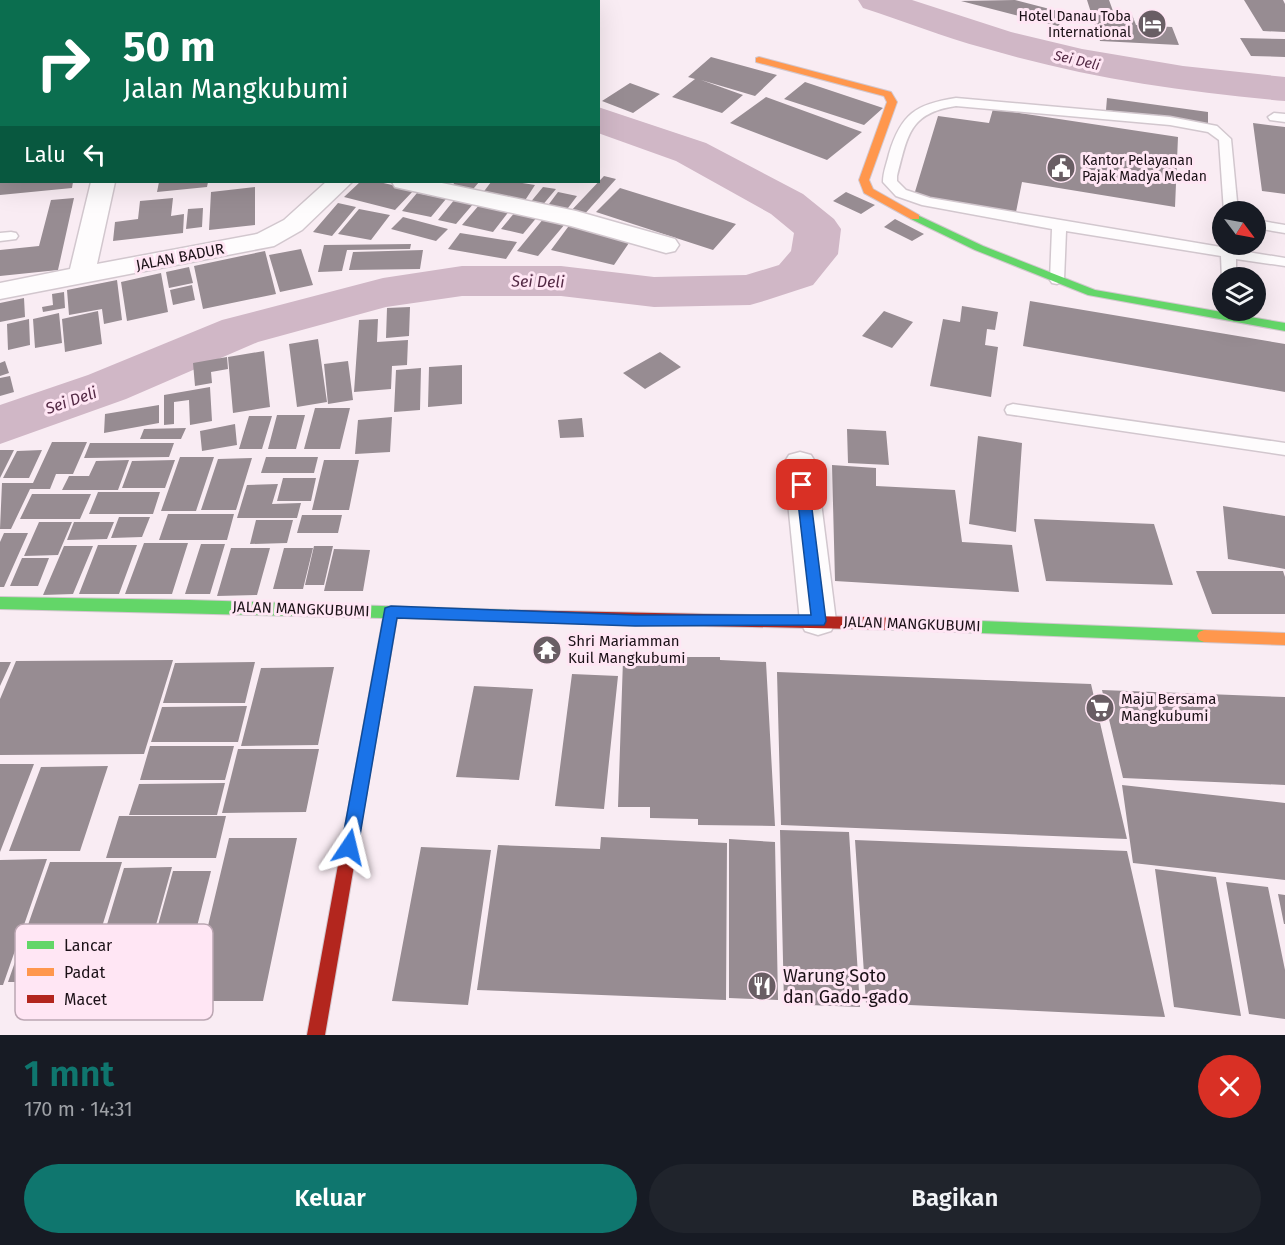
<!DOCTYPE html>
<html lang="id">
<head>
<meta charset="utf-8">
<style>
	body { margin:0; font-family:"Fira Sans",sans-serif; background:#20242c; color:#f1f3f6; height:100vh; display:flex; flex-direction:column; font-size:22px; white-space:nowrap }
	* { box-sizing:border-box; margin:0 }
	p { font-size:20px; color:#9ea1a6 }
	.icon { flex:none; width:33px; height:33px; fill:none; stroke:currentColor; stroke-width:2; stroke-linecap:round; stroke-linejoin:round }
	.map { position:relative; height:1035px; overflow:hidden }
	.drawer { display:flex; flex-direction:column; background:#171b24; flex:1 }
	.drawer>* { flex:none }
	.banner { position:absolute; left:0px; top:0px; width:600px; height:183px; box-shadow:0 6px 24px #0002; background:#0b6e4f; color:#fff; overflow:hidden }
	.needle { width:39px; rotate:122deg }
	.buttons { position:absolute; left:1212px; top:201px; display:grid; gap:12px }
	.buttons a { display:grid; place-items:center; width:54px; height:54px; border-radius:50%; background:#171b24; box-shadow:0 6px 24px #0002; font-size:30px }
	.pin { position:absolute; display:grid; place-items:center; width:51px; height:51px; color:#fff; margin:-26px; border-radius:12px; box-shadow:0 3px 9px #0006 }
	.me { position:absolute; width:66px; margin:-33px; rotate:10deg; stroke-linejoin:round; filter:drop-shadow(0 0 4px #0008) }
	.turn { display:flex; align-items:center; gap:21px; height:126px; padding:0 24px; font-size:27px }
	.turn .icon { width:78px; height:78px; stroke-width:2.5 }
	.turn b { display:block; font-size:42px; line-height:51px }
	.then { display:flex; align-items:center; height:57px; padding:0 24px; background:#0003; gap:12px; font-size:22px }
	.round { display:grid; place-items:center; flex:none; width:63px; height:63px; border-radius:32px; background:#20242c }
	.overview { display:flex; align-items:center; justify-content:space-between; height:102px; padding:0 24px }
	h1 { font-size:36px; font-weight:600; line-height:45px; color:#0f766e }
	.action { display:flex; gap:12px; margin-top:auto; padding:12px 24px }
	.action a { flex:1; height:69px; border-radius:36px; background:#0f766e; color:#fff; font-size:24px; font-weight:600; line-height:69px; text-align:center }
	.action a+a { background:#20242c; color:#f1f3f6 }
	.map>svg:first-child { display:block }
</style>
</head>
<body>
<div class="map">
<svg width="1285" height="1035" viewBox="0 0 1285 1035">
	<rect width="100%" height="100%" fill="#f9ecf3"/>
	<g fill="none" stroke-linecap="round" stroke-linejoin="round">
		<!-- river -->
		<path fill="#d0b7c6" fill-rule="evenodd" d="M361 0H397V2H361Z
			M858 0H912L1011 32 1082 49 1183 66 1285 77V101C1183 92 1082 77 984 48 943 37 904 21 863 8Z
			M598 107 706 143 803 194 834 219 841 229 838 254 813 285 767 300 750 305 654 307 561 296H462L386 307 258 342 126 399 0 444V405L88 375 222 320 383 278 462 266H561L654 277 746 275 779 265 791 251 794 233 771 214 676 161 598 133Z"/>
	</g>
	<!-- building -->
	<path fill="#978c92" d="M1015 0 1069 14 1058 26 961 1Z
		M1087 0H1109L1113 11 1131 12 1136 25 1172 27 1179 45 1100 41Z
		M1244 0H1283L1285 4V32L1263 31Z
		M1240 38 1285 39V57L1251 56Z
		M711 57 777 75 755 96 701 80 743 95 722 113 672 97 695 79 688 77Z
		M805 82 883 108 864 125 784 99Z
		M630 83 660 94 633 113 602 101Z
		M766 97 862 132 827 160 730 123Z
		M1107 98 1208 112V124L1106 110Z
		M993 109 1178 137 1175 207 1022 182 1016 212 914 195 938 116 989 123Z
		M1253 123 1285 127V194L1262 191Z
		M604 176 616 179 582 217 569 213Z
		M0 182H73L72 188 0 195Z
		M159 182H208L207 187 157 192Z
		M360 182H379L414 190 395 210 344 197Z
		M455 182H479L469 194 449 189Z
		M491 182H516L535 185 524 202 482 194Z
		M255 187V225L209 230 211 192Z
		M543 187 556 189 541 207 529 204Z
		M620 188 736 224 713 250 596 212Z
		M558 192 577 196 565 212 546 208Z
		M846 192 875 205 861 214 833 201Z
		M417 193 446 199 431 217 402 211Z
		M74 198 58 270 0 276V250L39 246 51 200Z
		M173 198 171 216 184 214 183 233 113 241 115 222 138 219 140 201Z
		M455 199 474 203 456 224 438 220Z
		M338 203 356 207 332 236 313 232Z
		M480 204 510 210 493 232 462 225Z
		M203 208 202 227 186 229 188 209Z
		M359 209 390 215 371 240 338 234Z
		M516 211 538 216 523 234 501 229Z
		M403 217 448 229 436 241 391 229Z
		M544 218 565 224 538 256 517 251Z
		M895 219 924 234 912 241 884 227Z
		M571 223 633 237 614 265 551 250Z
		M460 233 517 242 506 259 448 249Z
		M411 244 410 249 347 250 342 271 318 272 324 245Z
		M301 249 313 285 280 292 269 255Z
		M423 250 420 269 349 270 353 252Z
		M265 251 276 294 203 309 194 266Z
		M189 267 193 283 169 288 166 272Z
		M161 273 168 312 127 321 121 282Z
		M117 280 122 320 104 324 102 309 69 315 67 290Z
		M192 285 195 300 173 305 170 290Z
		M64 292 65 308 43 312 42 307 53 305 52 294Z
		M24 298 25 317 0 322V303Z
		M1030 301 1285 344V392L1023 346Z
		M962 306 998 312 995 330 987 329 985 345 998 347 991 397 930 386 943 319 960 322Z
		M410 307 409 336 386 338 387 308Z
		M98 311 102 344 65 352 62 319Z
		M884 311 913 322 892 348 862 336Z
		M59 313 62 343 35 348 33 319Z
		M29 319 30 345 8 350 7 324Z
		M378 319 377 342 408 340 407 365 392 366 391 389 354 392 359 320Z
		M318 339 327 402 297 407 289 344Z
		M264 351 270 407 233 413 228 357Z
		M660 352 681 367 645 389 623 373Z
		M227 357 228 369 211 372 212 383 195 386 193 363Z
		M5 361 9 373 0 376V363Z
		M348 361 353 400 328 404 324 364Z
		M462 365V404L428 407 429 367Z
		M421 368 420 410 394 412 396 370Z
		M10 376 14 392 0 396V378Z
		M210 387 212 421 190 425 189 400 174 402V424L164 425V395Z
		M159 405V423L104 433 105 414Z
		M315 408H350L340 449H304Z
		M277 415H305L296 449H268Z
		M249 416H272L262 449H239Z
		M392 417 390 452 355 454 358 420Z
		M582 418 584 437 560 438 558 420Z
		M235 424 237 445 202 451 200 431Z
		M186 428 181 439H140L144 429Z
		M847 429 886 431 889 465 848 463Z
		M978 436 1022 443 1016 532 969 524Z
		M52 442H87L73 474H56L50 489H30L11 529H0L2 483H33Z
		M90 443H174L169 457 84 458Z
		M0 450H14L0 478Z
		M42 450 29 478H3L17 451Z
		M180 457H214L196 511H161Z
		M266 457H318L314 473H261Z
		M252 458 236 510H201L218 459Z
		M129 460 118 490H62L69 476H89L96 461Z
		M175 460 165 488H122L132 461Z
		M324 460H359L349 510H312Z
		M832 465 876 468V486L955 490 962 542 1012 545 1019 592 835 581Z
		M283 478H316L311 501H277Z
		M278 484 272 504 301 503 297 518H237L247 485Z
		M98 492H160L153 514H89Z
		M32 494H91L80 519H20Z
		M1223 506 1285 516V569L1228 559Z
		M168 514H234L227 540H159Z
		M302 515H342L338 533H297Z
		M119 517H150L142 537 111 538Z
		M1034 519 1154 524 1173 585 1046 581Z
		M256 520H293L287 543 250 544Z
		M39 522H72L58 555 24 556Z
		M74 522H114L107 539 67 540Z
		M4 533H28L4 587H0V542Z
		M144 543H188L172 594H125Z
		M201 544H225L210 594H185Z
		M98 545H137L119 594H79Z
		M64 546H93L73 594 43 595Z
		M314 546H333L324 585H305Z
		M231 548H270L257 595 217 596Z
		M284 548H313L303 589H273Z
		M334 549 370 550 363 591H324Z
		M22 558H49L38 586H10Z
		M1196 571H1283L1285 577V614H1212Z
		M675 657H720V660L766 662 775 826 698 825V819L650 818V807H618L623 660 674 661Z
		M173 660 144 754 0 755V699L16 661Z
		M0 662H11L0 686Z
		M255 662 245 703H163L175 663Z
		M334 667 318 745 241 746 261 668Z
		M777 672 1091 684 1127 839 781 825Z
		M572 674 618 676 604 809 555 806Z
		M474 686 533 689 519 780 456 777Z
		M1102 690 1285 697V785L1123 778Z
		M247 706 238 742H151L162 707Z
		M150 746H234L225 780H140Z
		M238 749H319L306 812 222 813Z
		M0 764H34L0 852Z
		M108 766 80 851H9L41 767Z
		M225 783 217 815H129L139 784Z
		M1122 785 1285 803V880L1133 863Z
		M119 816H226L216 858H106Z
		M780 830 849 832 860 1007 784 1004Z
		M601 837 727 843 726 1000 477 990 498 845 600 849Z
		M229 838H297L263 1001H190Z
		M729 839 775 842 778 1000 729 998Z
		M855 840 1127 851 1165 1017 866 1003Z
		M421 847 491 850 468 1005 392 1001Z
		M47 859 3 985H0V860Z
		M50 862H122L85 982H8Z
		M172 867 138 990 87 991 124 868Z
		M1155 869 1216 877 1241 1016 1174 1007Z
		M173 871H211L181 990H140Z
		M1226 882 1268 887 1285 970V1019L1249 1014Z
		M1278 894 1285 895V924H1284Z"/>
	<g fill="none" stroke-linecap="round" stroke-linejoin="round">
		<!-- lane casing -->
		<g stroke="#d2c7ce" stroke-width="3">
			<path id="lane" d="M0 34H2V40H0Z
				M0 82H2V90H0Z
				M956 98 1170 117 1217 126 1231 139 1238 212H1224L1219 140 1208 132 1170 125 956 106C909 113 908 135 897 176V181L906 190 930 198 1221 247 1222 242V244H1235V250L1285 258V266L1236 259V278H1222V279L1221 256 1066 231 1064 280 1057 284 1052 283 1050 280 1052 229 922 205 896 196 883 182C883 172 887 163 889 154 901 114 916 104 956 98Z
				M1274 113 1285 114V122L1270 120 1268 117Z
				M1256 220 1285 225V233L1256 228Z
				M11 232 16 233 18 236 16 239 0 241V233Z
				M1013 404 1285 443V455L1007 414 1005 410 1007 406Z"/>
		</g>
		<!-- street casing -->
		<g stroke="#d2c7ce" stroke-width="3">
			<path id="street" d="M135 0H155L134 2Z
				M280 0H300L279 2Z
				M91 182H115L97 264 257 234 284 220 326 182H352L302 230 274 246 0 299V283L70 269Z
				M392 182H437L576 211 675 239 679 245 675 251 666 253 571 226 395 187Z
				M800 452 811 455 816 463 836 621 831 631 818 635 805 631 800 621 784 463 789 455Z"/>
		</g>
		<!-- fast casing -->
		<g stroke="#d2c7ce" stroke-width="2">
			<path id="fast" d="M915 214 983 246 1095 290 1285 323V331L1088 295 975 250 911 219 910 217Z
				M0 597 189 600 510 610 515 612 517 616 515 620 510 622 397 618 356 854 354 859 348 862 342 859 340 854 383 618 0 609Z
				M906 618 1204 630 1209 632 1211 636 1209 640 1204 642 906 630 901 628 899 624 901 620Z"/>
		</g>
		<!-- slow casing -->
		<g stroke="#d2c7ce" stroke-width="2">
			<path id="slow" d="M759 57 891 92 897 102 869 180 873 189 919 215V219H911L864 193 859 180 887 102 884 96 756 62V58Z
				M1204 630 1285 633V645L1204 642 1199 640 1197 636 1199 632Z"/>
		</g>
		<!-- jam casing -->
		<g stroke="#d2c7ce" stroke-width="2">
			<path id="jam" d="M510 610 906 618 911 620 913 624 911 628 906 630 510 622 505 620 503 616 505 612Z
				M348 846 354 849 356 854 325 1035H307L340 854 342 849Z"/>
		</g>
		<!-- lane -->
		<use href="#lane" fill="#fefcfd" fill-rule="evenodd"/>
		<!-- street -->
		<use href="#street" fill="#fefcfd" fill-rule="evenodd"/>
		<!-- fast -->
		<use href="#fast" fill="#63d668" fill-rule="evenodd"/>
		<!-- slow -->
		<use href="#slow" fill="#ff974d" fill-rule="evenodd"/>
		<!-- jam -->
		<use href="#jam" fill="#b3261e" fill-rule="evenodd"/>
	</g>
	<!-- route -->
	<path fill="#1a73e8" stroke="#114b97" stroke-width="1.5" d="M802 481 809 485 826 621 824 625 635 626 397 618 358 847 355 852 349 855 343 852 341 847 385 608 391 606 635 615H811L796 485Z"/>
	<!-- icons -->
	<defs>
		<g id="hotel-disc" transform="scale(1.5)"><circle r="9.5" fill="#695e64" stroke="#ffe6f4"/><path d="M-6-4.5h1.5V1H6V5H4.5V3h-9V5H-6ZM-4 0a1.8 1.8 0 1 1 3.6 0ZM.5 0V-2.5h3Q6-2.5 6 0Z" fill="#fff"/></g>
		<g id="civic-disc" transform="scale(1.5)"><circle r="9.5" fill="#695e64" stroke="#ffe6f4"/><path d="M-.6-6.5H3V-4.5H.6V-3L4-1V1h2V6H-6V1h2V-1L-.6-3ZM-1.2 2.5V6h2.4V2.5Z" fill="#fff"/></g>
		<g id="temple-disc" transform="scale(1.5)"><circle r="9.5" fill="#695e64" stroke="#ffe6f4"/><path d="M0-6L5-2H3V0L6.5 2.5H4V6H1.5V3h-3V6H-4V2.5H-6.5L-3 0V-2H-5Z" fill="#fff"/></g>
		<g id="supermarket-disc" transform="scale(1.5)"><circle r="9.5" fill="#695e64" stroke="#ffe6f4"/><path d="M-6-5.5h2.5l.6 2H6L4.5 2H-2.5L-4.4-4H-6ZM-1.5 3.2a1.3 1.3 0 1 0 .1 0ZM3 3.2a1.3 1.3 0 1 0 .1 0Z" fill="#fff"/></g>
		<g id="restaurant-disc" transform="scale(1.5)"><circle r="9.5" fill="#695e64" stroke="#ffe6f4"/><path d="M-5-6h1v4h1v-4h1v4h1v-4h1v5L-1.5 .5V6h-2V.5L-5-1ZM5-6V6H3V1.5H1.5Q1.5-4 5-6Z" fill="#fff"/></g>
	</defs>
	<g fill-rule="evenodd">
		<use href="#hotel-disc" x="1152" y="24"/>
		<use href="#civic-disc" x="1061" y="168"/>
		<use href="#temple-disc" x="547" y="650"/>
		<use href="#supermarket-disc" x="1100" y="708"/>
		<use href="#restaurant-disc" x="762" y="986"/>
	</g>
	<g text-anchor="middle" stroke-width="6" stroke-linejoin="round" paint-order="stroke">
		<!-- far-poi labels -->
		<g font-size="14" fill="#1b1117" stroke="#ffe6f4" text-anchor="end">
			<text x="1131" y="21">Hotel Danau Toba<tspan x="1131" dy="16">International</tspan></text>
			<text x="1082" y="165" text-anchor="start">Kantor Pelayanan<tspan x="1082" dy="16">Pajak Madya Medan</tspan></text>
		</g>
		<!-- far-water labels -->
		<g font-size="14" font-style="italic" fill="#532944" stroke="#ffe6f4">
			<text transform="translate(1077 60) rotate(13)" y="5">Sei Deli</text>
		</g>
		<!-- street labels -->
		<g font-size="15" fill="#1b1117" stroke="#ffe6f4">
			<text transform="translate(180 257) rotate(-11)" y="5">JALAN BADUR</text>
			<text transform="translate(301 609) rotate(2)" y="5">JALAN MANGKUBUMI</text>
			<text transform="translate(912 624) rotate(2)" y="5">JALAN MANGKUBUMI</text>
		</g>
		<!-- poi labels -->
		<g font-size="15" fill="#1b1117" stroke="#ffe6f4" text-anchor="start">
			<text x="568" y="646">Shri Mariamman<tspan x="568" dy="17">Kuil Mangkubumi</tspan></text>
			<text x="1121" y="704">Maju Bersama<tspan x="1121" dy="17">Mangkubumi</tspan></text>
		</g>
		<!-- water labels -->
		<g font-size="16" font-style="italic" fill="#532944" stroke="#ffe6f4">
			<text transform="translate(538 281) rotate(1)" y="6">Sei Deli</text>
			<text transform="translate(71 400) rotate(-19)" y="6">Sei Deli</text>
		</g>
		<!-- near-poi labels -->
		<g font-size="18" fill="#1b1117" stroke="#ffe6f4" text-anchor="start">
			<text x="783" y="982">Warung Soto<tspan x="783" dy="21">dan Gado-gado</tspan></text>
		</g>
	</g>
	<!-- legend -->
	<rect x="15" y="924" width="198" height="96" rx="9" fill="#ffe6f4" stroke="#bba6b2" stroke-width="1.5"/>
	<rect x="27" y="941" width="27" height="8" fill="#63d668"/>
	<rect x="27" y="968" width="27" height="8" fill="#ff974d"/>
	<rect x="27" y="995" width="27" height="8" fill="#b3261e"/>
	<g font-size="16" fill="#1b1117">
		<text x="64" y="951">Lancar</text>
		<text x="64" y="978">Padat</text>
		<text x="64" y="1005">Macet</text>
	</g>
</svg>
<div class="buttons">
<a><svg class="needle" viewBox="-14 -14 28 28"><path d="M0-13l5 13h-10z" fill="#e53935"/><path d="M0 13l5-13h-10z" fill="#9ea1a6"/></svg></a>
<a><svg class="icon" aria-label="layers" viewBox="0 0 24 24"><path d="M12 4l9 5-9 5-9-5zM3 14l9 5 9-5"/></svg></a>
</div>
<div class="pin" style="left:802px;top:485px;background:#d93025"><svg class="icon" aria-label="arrive" viewBox="0 0 24 24"><path d="M6 21V4h12l-3 4 3 4H6"/></svg></div>
<svg class="me" style="left:349px;top:847px" viewBox="-20 -20 40 40"><path d="M0-17L14 15 0 8-14 15z" fill="#1a73e8" stroke="#fff" stroke-width="4"/></svg>
<div class="banner">
<div class="turn"><svg class="icon" aria-label="right" viewBox="0 0 24 24"><path d="M7 20v-9h11M14 6l5 5-5 5"/></svg><div><b>50 m</b>Jalan Mangkubumi</div></div>
<div class="then">Lalu<svg class="icon" aria-label="left" viewBox="0 0 24 24"><path d="M17 20v-9H6M10 6l-5 5 5 5"/></svg></div>
</div>
</div>
<section class="drawer">
<div class="overview"><div><h1>1 mnt</h1><p>170 m · 14:31</p></div><a class="round" style="background:#d93025;color:#fff"><svg class="icon" aria-label="close" viewBox="0 0 24 24"><path d="M6 6l12 12M18 6L6 18"/></svg></a></div>
<div class="action"><a>Keluar</a><a>Bagikan</a></div>
</section>
</body>
</html>
